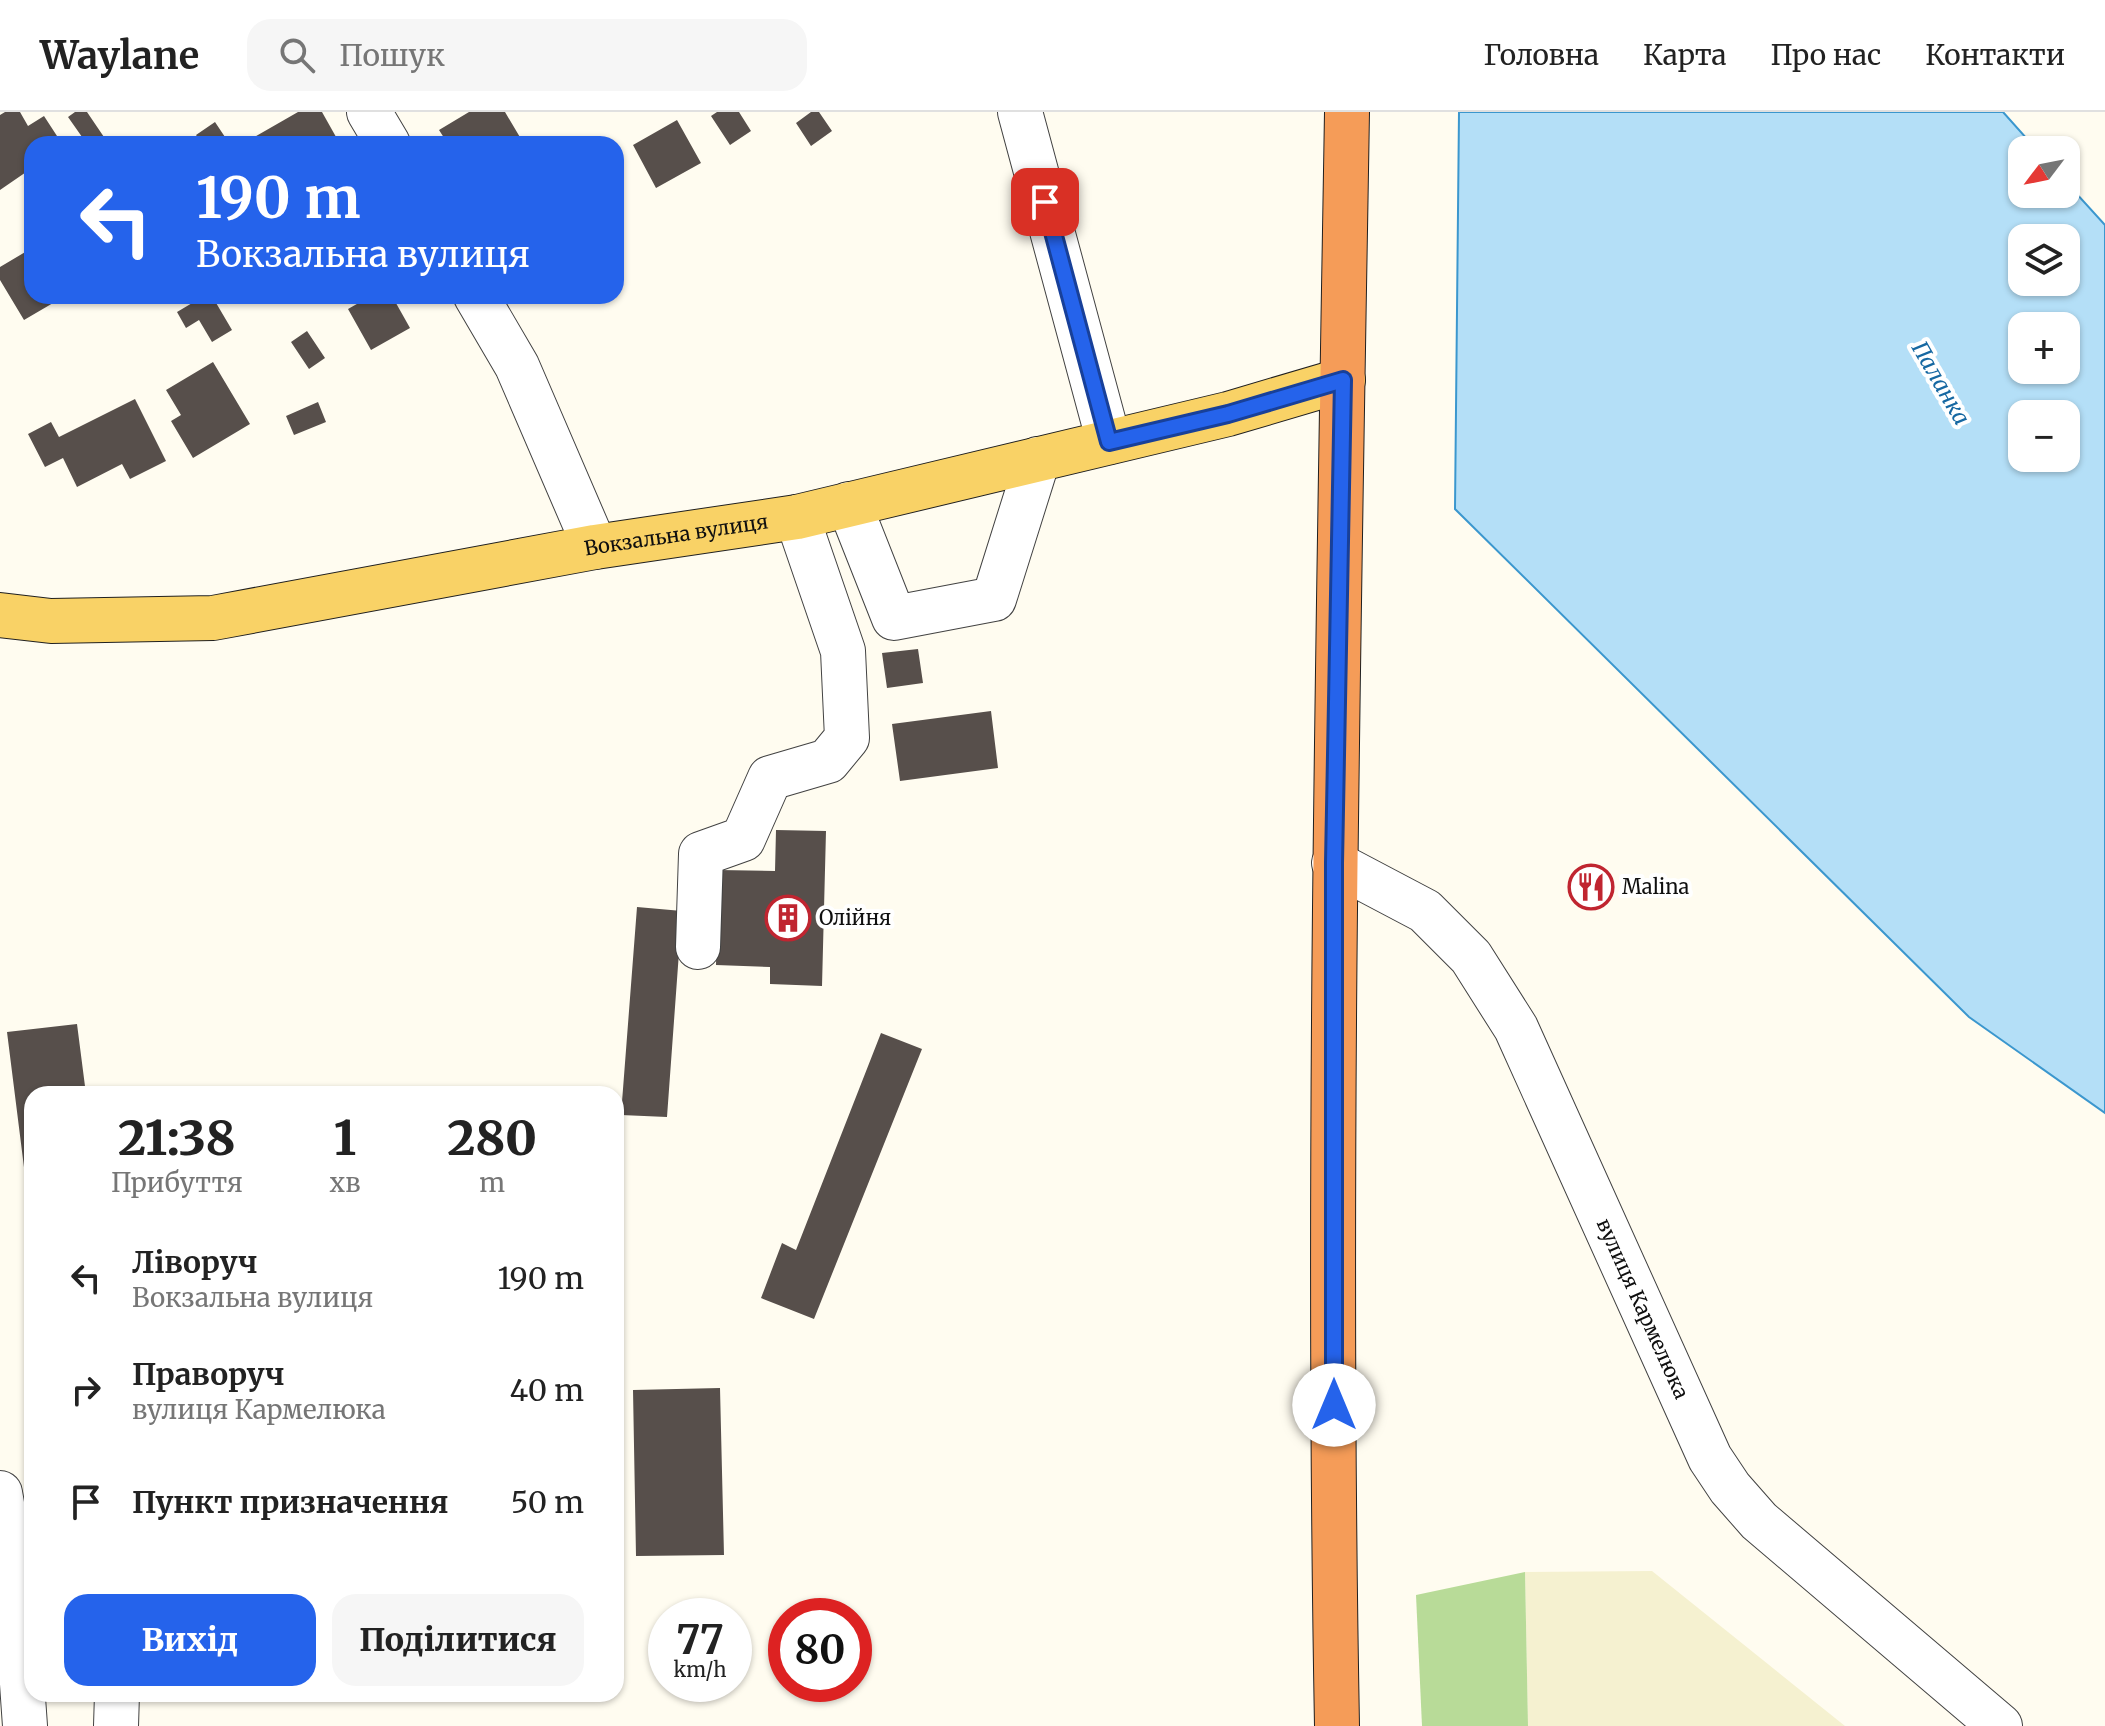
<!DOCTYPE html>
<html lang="uk">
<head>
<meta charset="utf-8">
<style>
	body { margin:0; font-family:Merriweather,serif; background:#f6f6f6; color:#222; height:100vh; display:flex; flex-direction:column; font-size:30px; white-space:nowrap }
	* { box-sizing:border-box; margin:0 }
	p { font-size:26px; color:#767676 }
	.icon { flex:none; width:44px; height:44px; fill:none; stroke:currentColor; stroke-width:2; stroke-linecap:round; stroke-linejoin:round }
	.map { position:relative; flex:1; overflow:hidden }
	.sheet { position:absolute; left:24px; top:974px; width:600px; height:616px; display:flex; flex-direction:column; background:#fff; border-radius:24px; box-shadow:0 2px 6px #0004 }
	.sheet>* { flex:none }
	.hud { position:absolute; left:24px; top:24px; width:600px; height:168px; border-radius:24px; box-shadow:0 2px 6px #0004; background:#2563eb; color:#fff; overflow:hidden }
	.needle { width:52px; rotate:238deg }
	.buttons { position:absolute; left:2008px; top:24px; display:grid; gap:16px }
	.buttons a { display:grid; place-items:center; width:72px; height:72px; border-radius:16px; background:#fff; box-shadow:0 2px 6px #0004; font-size:40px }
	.speed { position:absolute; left:648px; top:1486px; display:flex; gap:16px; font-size:40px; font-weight:700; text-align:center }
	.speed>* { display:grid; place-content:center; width:104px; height:104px; border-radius:50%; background:#fff; box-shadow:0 2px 6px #0004; line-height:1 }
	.speed small { font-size:20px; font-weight:400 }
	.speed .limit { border:12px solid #d22; background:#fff; color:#111 }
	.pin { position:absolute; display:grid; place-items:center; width:68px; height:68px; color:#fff; margin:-34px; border-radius:16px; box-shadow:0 4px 12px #0006 }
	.me { position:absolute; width:88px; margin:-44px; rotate:0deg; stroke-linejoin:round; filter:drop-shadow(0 0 6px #0008) }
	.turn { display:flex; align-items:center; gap:28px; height:168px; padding:0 40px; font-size:36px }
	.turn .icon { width:104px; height:104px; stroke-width:2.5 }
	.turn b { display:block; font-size:56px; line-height:68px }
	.eta { display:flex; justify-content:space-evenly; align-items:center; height:136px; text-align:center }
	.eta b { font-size:48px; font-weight:800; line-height:56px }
	.button { display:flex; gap:16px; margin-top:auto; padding:16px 40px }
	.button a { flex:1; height:92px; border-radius:24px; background:#2563eb; color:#fff; font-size:32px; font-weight:800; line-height:92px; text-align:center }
	.button a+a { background:#f6f6f6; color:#222 }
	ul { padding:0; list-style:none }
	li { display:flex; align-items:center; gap:24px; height:112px; padding:0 40px }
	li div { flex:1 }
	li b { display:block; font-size:30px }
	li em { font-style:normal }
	header { display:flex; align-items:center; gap:48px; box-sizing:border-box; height:112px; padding:0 40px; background:#fff; border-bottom:2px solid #e0e0e0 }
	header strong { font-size:38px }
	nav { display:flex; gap:44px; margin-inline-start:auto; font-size:28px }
	.search { width:560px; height:72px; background:#f6f6f6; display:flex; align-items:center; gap:20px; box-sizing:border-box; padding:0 28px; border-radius:24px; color:#767676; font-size:30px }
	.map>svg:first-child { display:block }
</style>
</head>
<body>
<header>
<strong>Waylane</strong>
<div class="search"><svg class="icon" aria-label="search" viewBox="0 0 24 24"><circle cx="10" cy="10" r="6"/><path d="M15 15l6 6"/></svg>Пошук</div>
<nav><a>Головна</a><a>Карта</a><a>Про нас</a><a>Контакти</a></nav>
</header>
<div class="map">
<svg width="2105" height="1614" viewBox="0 0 2105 1614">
	<rect width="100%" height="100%" fill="#fffcf0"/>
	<!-- farmland -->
	<path fill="#f5f1d0" d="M1652 1459 1845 1614H1528L1525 1460Z"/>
	<!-- forest -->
	<path fill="#b8db98" d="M1525 1460 1528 1614H1422L1416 1483Z"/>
	<!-- water -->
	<path fill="#b4dff7" stroke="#3b97ce" stroke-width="2" fill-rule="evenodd" d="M1459 0H2003L2037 38H2022V82H2066V70L2105 113V1001L1969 905 1455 397ZM2022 126H2066V170H2022ZM2022 214H2066V258H2022ZM2022 302H2066V346H2022Z"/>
	<!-- building -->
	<path fill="#574f4b" d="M5 0H20L28 14 44 4 57 24 45 32H32V56L0 78V3Z
		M75 0H87L106 28 101 32H87L68 5Z
		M298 0H322L340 32H242Z
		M469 0H505L524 32H448L439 18Z
		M717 0H739L751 19 730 33 711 4Z
		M811 0H819L832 19 811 34 796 11Z
		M677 8 701 51 656 76 633 33Z
		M215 10 225 25 214 32H202L196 23Z
		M32 136V184H65L24 208 0 168V155Z
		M204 184H212L232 218 212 230 199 208 186 216 177 200Z
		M371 184H392L410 216 371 238 348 197Z
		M307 219 325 246 309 257 291 230Z
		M213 250 250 312 193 346 171 309 181 303 166 278Z
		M135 287 166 349 130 367 122 352 77 375 63 346 45 355 28 322 51 310 59 325Z
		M318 290 326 310 294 323 286 304Z
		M918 537 923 571 887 576 882 541Z
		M991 599 998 656 900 669 892 612Z
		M776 718 826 719 822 874 770 872V855L716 853 718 758 775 759Z
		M637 795 682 799 667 1005 621 1003Z
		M77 912 86 982H32L30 1103 7 920Z
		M881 921 922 937 814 1207 761 1186 782 1131 796 1138Z
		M720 1276 724 1443 636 1444 633 1278Z"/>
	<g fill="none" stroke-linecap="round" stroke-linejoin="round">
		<!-- minor casing -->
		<g stroke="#424242" stroke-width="46">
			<g id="minor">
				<path d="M369 0 388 32"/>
				<path d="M1020 0 1109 330"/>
				<path d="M476 184 517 254 595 435"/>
				<path d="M849 392 894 506 994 487 1038 347"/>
				<path id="s1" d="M1334 751 1425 799 1471 845 1516 916 1710 1346 1730 1376 1759 1409 2000 1614"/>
				<path d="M698 835 701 742 743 727 770 666 828 649 847 626 843 539 797 405"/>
				<path d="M0 1381 14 1458 25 1614"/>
				<path d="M116 1614 117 1582"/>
			</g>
		</g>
		<!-- major casing -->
		<g stroke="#202020" stroke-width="46">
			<g id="major">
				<path id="s2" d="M0 503 51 509 213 506 595 435 797 405 1228 302 1343 268"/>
			</g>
		</g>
		<!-- highway casing -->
		<g stroke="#202020" stroke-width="46">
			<path id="highway" d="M1337 1614C1327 1076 1338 538 1347 0"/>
		</g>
		<!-- minor -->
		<use href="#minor" stroke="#fff" stroke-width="44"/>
		<!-- major -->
		<use href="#major" stroke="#f9d266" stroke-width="44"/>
		<!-- highway -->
		<use href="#highway" stroke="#f59c58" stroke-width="44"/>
	</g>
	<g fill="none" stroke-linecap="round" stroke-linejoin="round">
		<!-- route casing -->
		<g stroke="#184099" stroke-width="20">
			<path id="route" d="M1045 90 1109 330 1228 302 1343 268 1334 751V1293"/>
		</g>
		<!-- route -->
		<use href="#route" stroke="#2563eb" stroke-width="14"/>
	</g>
	<!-- icons -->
	<defs>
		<g id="restaurant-ring" transform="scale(2.3)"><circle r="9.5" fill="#fff" stroke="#c02530" stroke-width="1.5"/><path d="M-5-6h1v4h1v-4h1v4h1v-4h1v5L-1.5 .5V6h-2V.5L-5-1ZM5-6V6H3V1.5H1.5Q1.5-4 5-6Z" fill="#c02530"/></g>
		<g id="building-ring" transform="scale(2.3)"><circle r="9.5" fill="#fff" stroke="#c02530" stroke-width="1.5"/><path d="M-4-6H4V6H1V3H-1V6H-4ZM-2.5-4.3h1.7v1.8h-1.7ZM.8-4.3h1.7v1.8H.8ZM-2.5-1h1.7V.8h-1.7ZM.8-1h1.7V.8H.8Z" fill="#c02530"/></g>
	</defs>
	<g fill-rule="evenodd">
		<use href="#restaurant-ring" x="1591" y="775"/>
		<use href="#building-ring" x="788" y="806"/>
	</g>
	<g text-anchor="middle" stroke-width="8" stroke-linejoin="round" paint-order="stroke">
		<!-- street labels -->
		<g font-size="20" fill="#0f0f0f" stroke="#fff">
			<text dy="7" stroke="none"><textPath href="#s2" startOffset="684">Вокзальна вулиця</textPath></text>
			<text dy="7" stroke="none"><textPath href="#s1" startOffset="560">вулиця Кармелюка</textPath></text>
		</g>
		<!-- poi labels -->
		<g font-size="20" fill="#0f0f0f" stroke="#fff" text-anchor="start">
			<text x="1622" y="782">Malina</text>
			<text x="819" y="813">Олійня</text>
		</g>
		<!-- water labels -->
		<g font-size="22" font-style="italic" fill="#1668a2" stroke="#fff">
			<text transform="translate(1941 271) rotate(60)" y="8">Паланка</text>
		</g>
	</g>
</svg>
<div class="buttons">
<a><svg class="needle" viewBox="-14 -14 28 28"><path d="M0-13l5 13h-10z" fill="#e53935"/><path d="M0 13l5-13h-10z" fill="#767676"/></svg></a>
<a><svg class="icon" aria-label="layers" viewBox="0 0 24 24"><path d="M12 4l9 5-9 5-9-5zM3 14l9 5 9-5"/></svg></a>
<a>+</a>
<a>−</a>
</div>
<div class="speed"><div>77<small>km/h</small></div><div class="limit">80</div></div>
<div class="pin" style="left:1045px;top:90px;background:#d93025"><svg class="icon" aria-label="arrive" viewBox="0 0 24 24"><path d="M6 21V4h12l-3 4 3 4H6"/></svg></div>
<svg class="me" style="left:1334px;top:1293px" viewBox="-20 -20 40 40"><circle r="19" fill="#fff"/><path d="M0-13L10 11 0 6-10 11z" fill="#2563eb"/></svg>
<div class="hud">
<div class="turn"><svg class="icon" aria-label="left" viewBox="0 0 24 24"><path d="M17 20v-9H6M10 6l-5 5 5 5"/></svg><div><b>190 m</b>Вокзальна вулиця</div></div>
</div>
<section class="sheet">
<div class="eta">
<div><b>21:38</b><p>Прибуття</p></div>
<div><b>1</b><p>хв</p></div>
<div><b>280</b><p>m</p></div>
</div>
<ul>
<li><svg class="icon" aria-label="left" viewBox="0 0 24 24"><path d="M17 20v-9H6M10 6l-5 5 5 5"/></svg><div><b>Ліворуч</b><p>Вокзальна вулиця</p></div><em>190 m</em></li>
<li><svg class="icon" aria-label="right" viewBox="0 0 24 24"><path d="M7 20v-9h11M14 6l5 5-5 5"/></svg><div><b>Праворуч</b><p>вулиця Кармелюка</p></div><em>40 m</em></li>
<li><svg class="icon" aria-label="arrive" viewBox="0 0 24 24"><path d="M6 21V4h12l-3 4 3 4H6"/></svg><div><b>Пункт призначення</b></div><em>50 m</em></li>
</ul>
<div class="button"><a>Вихід</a><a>Поділитися</a></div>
</section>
</div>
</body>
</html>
